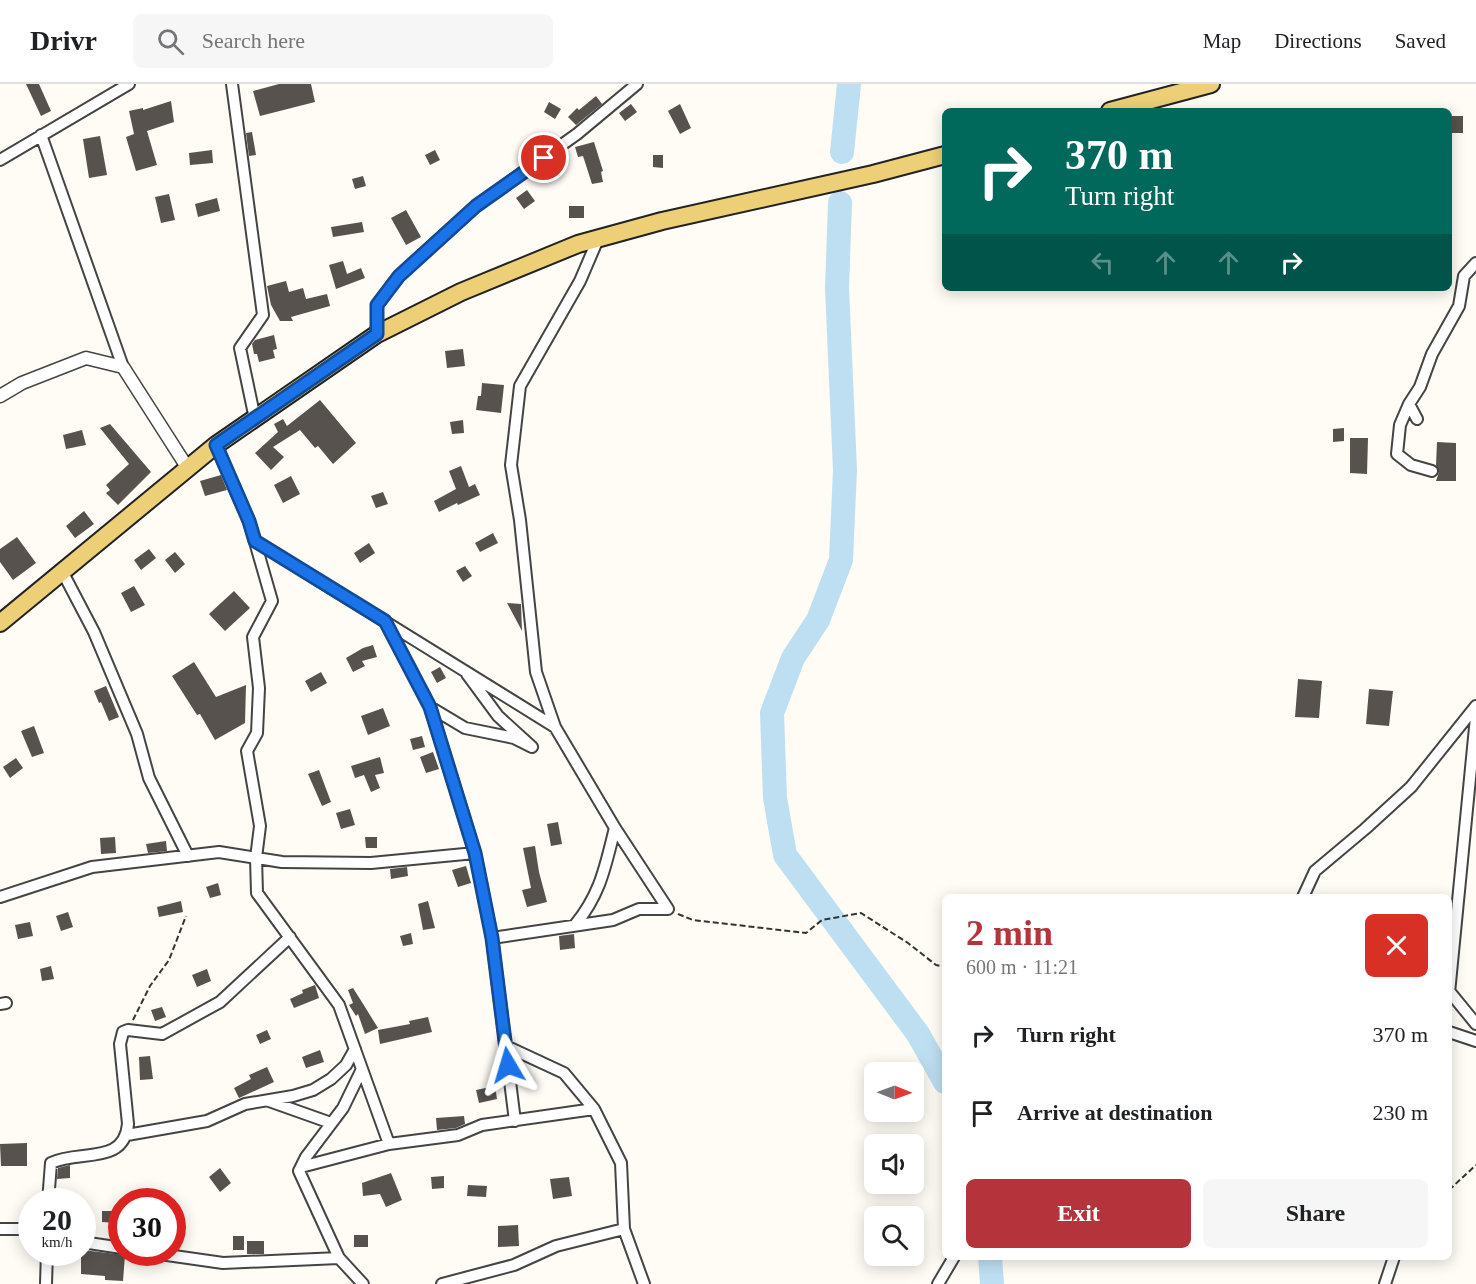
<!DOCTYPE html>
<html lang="en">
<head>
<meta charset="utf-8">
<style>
	body { margin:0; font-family:"Times New Roman",serif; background:#f6f6f6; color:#202124; height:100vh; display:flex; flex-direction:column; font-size:22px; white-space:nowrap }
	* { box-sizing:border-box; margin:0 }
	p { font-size:20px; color:#757577 }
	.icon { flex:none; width:33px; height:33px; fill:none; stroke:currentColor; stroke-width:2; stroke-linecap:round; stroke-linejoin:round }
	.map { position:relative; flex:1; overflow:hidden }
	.drawer { position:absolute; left:942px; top:810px; width:510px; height:366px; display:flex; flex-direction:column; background:#fff; border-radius:9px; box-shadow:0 3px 15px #0003 }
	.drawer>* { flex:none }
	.hud { position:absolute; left:942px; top:24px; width:510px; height:183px; border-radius:9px; box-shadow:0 3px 15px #0003; background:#00695c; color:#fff; overflow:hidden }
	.needle { width:39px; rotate:91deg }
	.tools { position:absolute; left:864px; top:978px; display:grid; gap:12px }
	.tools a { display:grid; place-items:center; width:60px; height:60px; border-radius:9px; background:#fff; box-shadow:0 3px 15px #0003; font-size:30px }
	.speed { position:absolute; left:18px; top:1104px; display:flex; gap:12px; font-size:30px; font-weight:700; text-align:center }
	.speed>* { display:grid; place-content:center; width:78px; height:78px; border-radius:50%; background:#fff; box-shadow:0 3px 15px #0003; line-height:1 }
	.speed small { font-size:15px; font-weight:400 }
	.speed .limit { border:9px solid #d22; background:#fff; color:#111 }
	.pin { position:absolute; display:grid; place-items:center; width:51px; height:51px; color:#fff; margin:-26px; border:3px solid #fff; border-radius:50%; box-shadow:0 2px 6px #0007 }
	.me { position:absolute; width:66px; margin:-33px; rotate:353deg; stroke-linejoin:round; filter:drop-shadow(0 0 4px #0008) }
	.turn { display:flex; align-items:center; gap:21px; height:126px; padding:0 24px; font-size:27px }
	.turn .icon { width:78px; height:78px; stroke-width:2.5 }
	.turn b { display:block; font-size:42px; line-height:51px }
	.lanes { display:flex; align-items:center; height:57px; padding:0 24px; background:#0003; justify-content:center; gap:30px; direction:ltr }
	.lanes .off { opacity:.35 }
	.round { display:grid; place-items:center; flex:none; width:63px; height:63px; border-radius:9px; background:#f6f6f6 }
	.summary { display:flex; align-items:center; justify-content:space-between; height:102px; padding:0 24px }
	h1 { font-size:36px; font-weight:800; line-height:45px; color:#b5343b }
	.button { display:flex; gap:12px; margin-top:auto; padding:12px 24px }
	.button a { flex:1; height:69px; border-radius:9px; background:#b5343b; color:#fff; font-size:24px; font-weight:800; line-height:69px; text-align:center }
	.button a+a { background:#f6f6f6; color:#202124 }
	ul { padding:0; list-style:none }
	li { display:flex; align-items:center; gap:18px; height:78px; padding:0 24px }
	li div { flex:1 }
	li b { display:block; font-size:22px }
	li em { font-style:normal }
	header { display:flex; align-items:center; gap:36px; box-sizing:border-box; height:84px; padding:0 30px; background:#fff; border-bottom:2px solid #e0e0e0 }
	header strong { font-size:28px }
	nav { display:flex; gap:33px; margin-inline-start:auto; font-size:21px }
	.search { width:420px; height:54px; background:#f6f6f6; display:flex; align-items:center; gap:15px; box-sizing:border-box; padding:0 21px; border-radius:9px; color:#757577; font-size:22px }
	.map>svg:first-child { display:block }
</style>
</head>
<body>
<header>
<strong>Drivr</strong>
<div class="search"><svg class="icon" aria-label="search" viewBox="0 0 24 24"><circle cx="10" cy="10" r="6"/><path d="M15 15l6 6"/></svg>Search here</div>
<nav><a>Map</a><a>Directions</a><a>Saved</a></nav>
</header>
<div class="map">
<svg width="1476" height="1200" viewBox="0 0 1476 1200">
	<rect width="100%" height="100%" fill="#fefcf5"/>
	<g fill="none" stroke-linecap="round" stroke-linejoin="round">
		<!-- river -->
		<path stroke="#bedff1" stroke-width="24" d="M842 68 849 0
			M840 119 837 204 845 386 841 476 818 536 793 574 772 629 775 714 785 771 918 950 945 998
			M990 1173 992 1200"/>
	</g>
	<!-- building -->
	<path fill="#58524e" d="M26 0H39L51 27 41 32Z
		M279 0H311L315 18 260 32 253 7Z
		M596 12 602 20 576 41 568 33 577 24 579 26Z
		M171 17 174 38 147 47 157 81 136 87 126 53 134 50 129 27 143 24V26Z
		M549 18 561 25 555 35 544 28Z
		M631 20 637 28 625 37 619 29Z
		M680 20 691 44 680 50 668 27Z
		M1449 32H1463V49H1449Z
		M252 48 256 71 249 72 246 49Z
		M100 52 107 91 89 94 83 55Z
		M594 58 603 87 601 88 603 98 592 100 583 72 578 73 575 63Z
		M212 66 213 79 190 81 189 69Z
		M435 66 440 76 430 81 425 71Z
		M653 71H663V84L653 83Z
		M363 92 366 102 355 105 352 95Z
		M527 106 535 117 524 125 516 114Z
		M169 110 175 136 161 139 155 113Z
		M217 114 220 127 198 133 195 120Z
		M569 122H584V134H569Z
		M406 126 421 153 406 161 391 134Z
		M362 138 364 148 333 153 331 143Z
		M343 177 347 190 361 184 365 194 336 205 329 181Z
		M286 197 289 208 303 204 306 215 327 210 330 222 291 233 293 237H280L271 221 267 202Z
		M274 251 277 265 273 266 275 274 259 278 257 270H254L252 260 255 256Z
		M463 265 465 282 447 284 445 267Z
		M482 299 504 301 501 329 476 326 478 312H481Z
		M320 316 356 359 333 380 318 362 315 364 300 346 273 363 284 373 271 386 255 369 278 348 274 340 283 335 287 342Z
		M463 336 464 349 452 350 450 338Z
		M110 340 151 388 118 421 106 409 110 406 106 401 129 380 100 344Z
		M1344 344V357L1333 358V345Z
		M82 346 86 361 66 365 63 351Z
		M1350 354H1368L1367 390 1350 389Z
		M1437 358 1456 359V397H1436L1439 388 1436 381Z
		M461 382 469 403 475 400 480 411 458 421 457 419 439 428 434 417 456 405 449 387Z
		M221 391 227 406 205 412 200 397Z
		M291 392 300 410 283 419 274 401Z
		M383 408 388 420 376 424 371 412Z
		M84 427 94 440 75 454 66 442Z
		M493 449 498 459 480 468 475 459Z
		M17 453 36 479 13 496 0 478V465Z
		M369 459 375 469 360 479 354 469Z
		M149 465 156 474 141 486 134 476Z
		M175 468 185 480 175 489 165 476Z
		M465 482 472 492 463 498 456 487Z
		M134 502 145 521 131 528 121 509Z
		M234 507 250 524 225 547 209 530Z
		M507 519 521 520 522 547Z
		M373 561 377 573 362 577 365 582 353 588 346 574 363 564Z
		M194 578 216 613 246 601 245 639 215 656 200 630 197 631 172 592Z
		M440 583 446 594 437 599 431 588Z
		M321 588 327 599 311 608 305 597Z
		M1298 595 1322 597 1319 634 1295 633Z
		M106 602 119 633 109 637 101 618 99 619 94 607Z
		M1369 605 1393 607 1389 642 1366 640Z
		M383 624 390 642 368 651 361 632Z
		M34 642 44 669 32 673 21 647Z
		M422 652 425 663 413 666 410 655Z
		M433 668 439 685 426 689 420 673Z
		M380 673 384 689 375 691 380 704 371 708 364 691 355 694 351 682Z
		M16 674 23 684 10 694 3 683Z
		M319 686 331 718 322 722 308 690Z
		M350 725 355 741 341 745 336 729Z
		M558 738 562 760 551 762 547 740Z
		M115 753 116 769 101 770 100 754Z
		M365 753H377V764H366Z
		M166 757 167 767 148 769 146 760Z
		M535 762 539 788 547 818 527 823 522 806 531 804 523 764Z
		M466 782 471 799 458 803 452 786Z
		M407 783 408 792 391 795 390 785Z
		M218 799 221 811 210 814 206 803Z
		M181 817 183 828 159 833 157 823Z
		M428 817 435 844 423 846 418 820Z
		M68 828 73 843 61 847 56 832Z
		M30 838 33 852 18 855 15 841Z
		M411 849 413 860 403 862 400 852Z
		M574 850 575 864 560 866 559 852Z
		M51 882 54 895 42 897 40 885Z
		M207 885 211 897 197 903 192 891Z
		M315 901 319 914 294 924 290 915 303 909 302 906Z
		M353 904 360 915 378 944 365 950 358 930 356 932 349 921 353 919 348 906Z
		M162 923 166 933 155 937 151 926Z
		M428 933 432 948 380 960 378 946 410 940 409 937Z
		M267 946 271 955 260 960 256 951Z
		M320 966 324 978 306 984 302 973Z
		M150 972 153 995 140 996 139 973Z
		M267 983 274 998 239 1014 234 1004 251 995 249 991Z
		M495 1002 497 1015 479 1019 476 1006Z
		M464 1032 465 1040 456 1044 437 1046 436 1034Z
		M27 1059V1082H1L0 1060Z
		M70 1081V1094L57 1095 58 1084Z
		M220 1084 231 1099 220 1108 209 1093Z
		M391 1089 402 1116 386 1123 380 1110 363 1112 362 1099Z
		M444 1092V1104L432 1105 431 1093Z
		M569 1093 572 1112 553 1115 550 1095Z
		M468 1101 487 1102 486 1113 467 1112Z
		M102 1127H119L118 1139 102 1138Z
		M518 1141 519 1162 498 1163V1142Z
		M354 1151H368V1163H354Z
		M233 1152H244V1166H233Z
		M247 1157H264V1170H247Z
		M82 1166 125 1171 123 1197 105 1196V1192L81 1190V1168Z"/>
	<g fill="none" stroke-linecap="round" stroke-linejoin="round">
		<!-- minor casing -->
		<g stroke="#444" stroke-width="14">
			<path id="minor" d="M232 0 263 231 240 264 255 335
				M41 51 123 283
				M0 76 129 0
				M377 250V221L399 192 476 122 577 50 637 0
				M1409 320 1417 335
				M216 361 249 437 272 517 253 553 259 604 257 649 247 667 260 742 256 774 257 809 339 921 362 985 343 1024 306 1073 299 1087 339 1174
				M1432 387 1411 381 1397 370 1400 341 1409 320 1420 303 1432 270 1459 222 1464 192 1476 179
				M255 457 555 643 615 744 668 825
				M62 487 94 548 137 650 149 694 188 772
				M385 537 430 623 475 769 492 854 515 1037
				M430 623 465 644 514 654 532 663 498 632 467 590
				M555 643 536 588 520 436 511 381 520 302 580 197 598 155
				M0 813 92 783 219 768 282 778 371 779 475 769
				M1303 813 1315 787 1365 745 1411 703 1476 622
				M575 841C601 809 605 783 615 744
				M492 854 613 836 639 825H668
				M1449 907 1476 940
				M1449 909 1476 633
				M0 920 6 919
				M1449 948 1476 957
				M362 985 389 1060
				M269 1017 331 1039
				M127 1051 207 1037 245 1020 293 1012 313 1006 331 995 346 981 355 965
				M301 1083 389 1060 458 1051 482 1041 594 1025
				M48 1118 51 1079C79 1065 124 1082 128 1040L120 960 123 948 128 946 162 950 220 918 290 853
				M0 1145H32
				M624 1145 644 1200
				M82 1158 122 1164
				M146 1168 223 1179 339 1174 363 1200
				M46 1200 47 1168
				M442 1200 514 1181 556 1162 624 1145 621 1079 594 1025 564 989 506 962
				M938 1200 954 1173
				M1385 1200 1394 1173"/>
		</g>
		<!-- tertiary casing -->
		<g stroke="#444" stroke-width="15">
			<path id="tertiary" d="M0 312 22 299 86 274 123 283 187 383"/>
		</g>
		<!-- primary casing -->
		<g stroke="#222" stroke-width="20">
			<path id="primary" d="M1110 27 1211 0
				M0 539 216 361 377 250 461 208 578 160 662 137 873 90 945 71"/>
		</g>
		<!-- path -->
		<path stroke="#333" stroke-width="2" stroke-dasharray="6 3" stroke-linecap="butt" d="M678 830 693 836 806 849 822 836 861 829 908 859 936 881 945 883
			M133 936 150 902 169 876 186 832
			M1449 1106 1476 1081"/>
		<!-- minor -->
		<use href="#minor" stroke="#fff" stroke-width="10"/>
		<!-- tertiary -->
		<use href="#tertiary" stroke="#fff" stroke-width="12"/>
		<!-- primary -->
		<use href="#primary" stroke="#eccf77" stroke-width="16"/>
	</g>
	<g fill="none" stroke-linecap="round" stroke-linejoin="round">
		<!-- route casing -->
		<g stroke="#114b97" stroke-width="15">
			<path id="route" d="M508 981 492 854 475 769 430 623 385 537 255 457 249 437 216 361 377 250V221L399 192 476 122 544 74"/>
		</g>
		<!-- route -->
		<use href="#route" stroke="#1a73e8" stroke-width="10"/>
	</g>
</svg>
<div class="tools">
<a><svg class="needle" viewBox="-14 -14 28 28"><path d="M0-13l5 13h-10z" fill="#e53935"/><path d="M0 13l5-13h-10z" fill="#757577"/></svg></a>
<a><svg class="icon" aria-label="sound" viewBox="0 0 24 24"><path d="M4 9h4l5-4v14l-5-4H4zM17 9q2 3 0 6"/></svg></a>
<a><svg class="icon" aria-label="search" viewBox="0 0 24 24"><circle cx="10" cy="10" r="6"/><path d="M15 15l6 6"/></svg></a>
</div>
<div class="speed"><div>20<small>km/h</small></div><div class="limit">30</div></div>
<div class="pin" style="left:544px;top:74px;background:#d93025"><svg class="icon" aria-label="arrive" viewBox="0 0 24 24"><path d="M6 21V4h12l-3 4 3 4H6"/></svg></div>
<svg class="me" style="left:508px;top:981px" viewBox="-20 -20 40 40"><path d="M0-17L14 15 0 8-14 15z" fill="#1a73e8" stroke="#fff" stroke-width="4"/></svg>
<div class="hud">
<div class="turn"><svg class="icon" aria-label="right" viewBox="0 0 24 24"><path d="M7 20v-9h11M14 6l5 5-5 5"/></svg><div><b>370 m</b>Turn right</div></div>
<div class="lanes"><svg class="icon off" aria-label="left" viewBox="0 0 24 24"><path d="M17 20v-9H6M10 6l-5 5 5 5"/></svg><svg class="icon off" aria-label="ahead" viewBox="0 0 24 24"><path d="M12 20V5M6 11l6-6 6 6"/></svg><svg class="icon off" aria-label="ahead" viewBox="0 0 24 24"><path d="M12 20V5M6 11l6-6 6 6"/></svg><svg class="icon" aria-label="right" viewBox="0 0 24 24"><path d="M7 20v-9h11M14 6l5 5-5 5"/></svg></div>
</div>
<section class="drawer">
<div class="summary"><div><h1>2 min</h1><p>600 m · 11:21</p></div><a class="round" style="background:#d93025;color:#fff"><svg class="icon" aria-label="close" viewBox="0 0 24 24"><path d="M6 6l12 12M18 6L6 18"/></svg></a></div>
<ul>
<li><svg class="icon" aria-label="right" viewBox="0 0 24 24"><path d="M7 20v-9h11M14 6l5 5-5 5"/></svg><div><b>Turn right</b></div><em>370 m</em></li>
<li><svg class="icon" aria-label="arrive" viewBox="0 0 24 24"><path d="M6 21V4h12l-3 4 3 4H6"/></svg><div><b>Arrive at destination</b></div><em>230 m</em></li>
</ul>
<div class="button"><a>Exit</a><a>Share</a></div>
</section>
</div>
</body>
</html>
